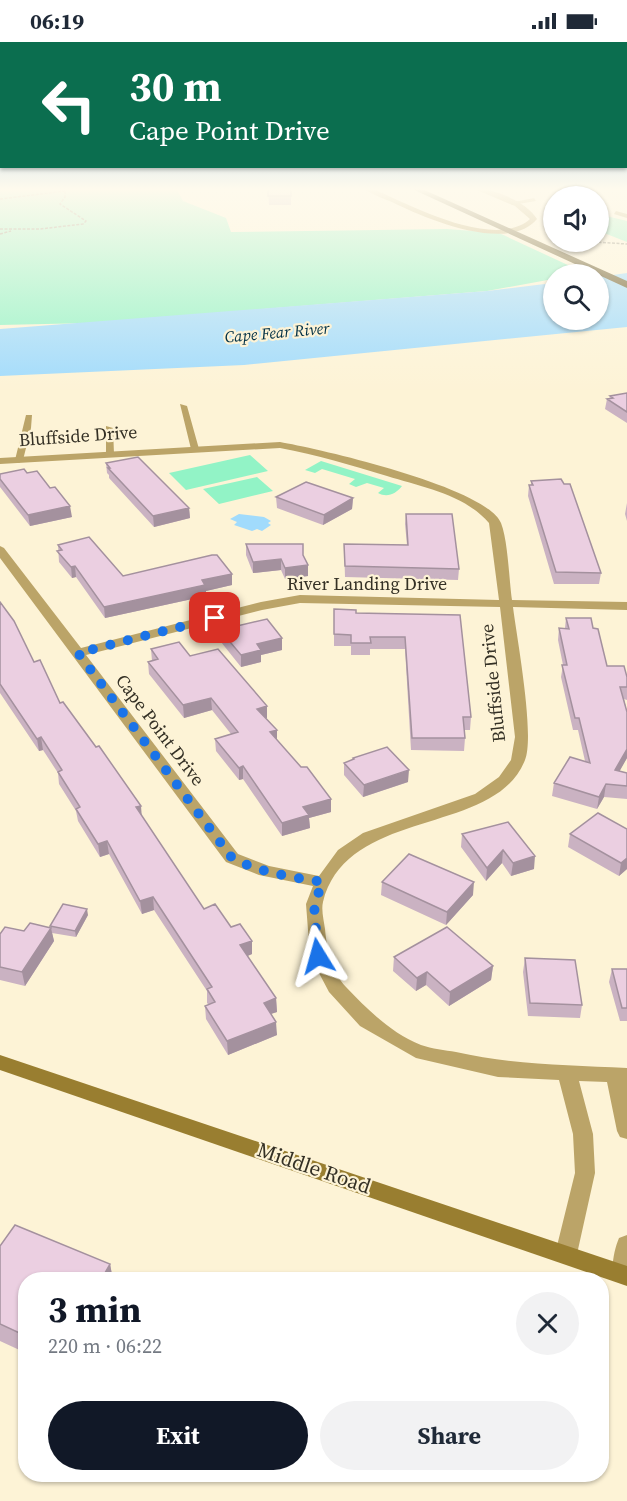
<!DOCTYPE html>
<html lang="en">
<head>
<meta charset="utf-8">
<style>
	body { margin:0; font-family:"Source Serif 4",serif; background:#f2f2f3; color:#1f2937; height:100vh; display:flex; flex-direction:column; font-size:22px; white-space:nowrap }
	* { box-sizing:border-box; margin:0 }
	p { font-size:20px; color:#747a83 }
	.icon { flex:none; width:33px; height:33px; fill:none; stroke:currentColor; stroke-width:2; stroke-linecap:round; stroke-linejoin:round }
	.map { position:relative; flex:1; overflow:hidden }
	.side { position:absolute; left:18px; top:1230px; width:591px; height:210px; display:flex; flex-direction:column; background:#fff; border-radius:24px; box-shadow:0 2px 4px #0004 }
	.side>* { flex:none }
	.guide { position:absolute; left:0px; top:0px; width:627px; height:126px; box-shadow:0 2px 4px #0004; background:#0b6e4f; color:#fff; overflow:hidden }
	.fabs { position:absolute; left:543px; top:144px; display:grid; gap:12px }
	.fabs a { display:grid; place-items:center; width:66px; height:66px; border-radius:50%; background:#fff; box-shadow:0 2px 4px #0004; font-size:30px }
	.pin { position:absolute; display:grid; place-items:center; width:51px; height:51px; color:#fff; margin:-26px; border-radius:12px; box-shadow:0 3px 9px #0006 }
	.me { position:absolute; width:66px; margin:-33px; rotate:352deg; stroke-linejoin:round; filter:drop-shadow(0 0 4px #0008) }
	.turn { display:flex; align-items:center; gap:21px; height:126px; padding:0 30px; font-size:27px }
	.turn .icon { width:78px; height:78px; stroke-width:2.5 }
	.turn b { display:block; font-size:42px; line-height:51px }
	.round { display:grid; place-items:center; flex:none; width:63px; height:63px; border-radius:32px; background:#f2f2f3 }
	.overview { display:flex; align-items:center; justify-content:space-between; height:102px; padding:0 30px }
	h1 { font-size:36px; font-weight:700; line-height:45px; color:#111827 }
	.button { display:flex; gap:12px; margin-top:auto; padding:12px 30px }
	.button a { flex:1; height:69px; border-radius:36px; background:#111827; color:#fff; font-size:24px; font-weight:700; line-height:69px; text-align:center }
	.button a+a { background:#f2f2f3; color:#1f2937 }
	.status { display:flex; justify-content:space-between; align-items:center; height:42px; padding:0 30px; background:#fff; direction:ltr }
	.status svg { height:16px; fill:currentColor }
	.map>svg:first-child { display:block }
</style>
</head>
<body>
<div class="status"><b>06:19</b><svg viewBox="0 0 49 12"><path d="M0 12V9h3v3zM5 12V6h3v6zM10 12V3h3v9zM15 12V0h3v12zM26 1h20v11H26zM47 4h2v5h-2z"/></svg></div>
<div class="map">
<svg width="627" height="1459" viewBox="0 0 627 1459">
	<rect width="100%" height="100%" fill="#fdf3d6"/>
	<!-- green -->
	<path fill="#92f3c6" d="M0 146H176L183 159 226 176 231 190 447 187 499 191 585 231 554 232 553 237 487 249 91 281 0 283Z
		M598 172 627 179V200L599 189Z
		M250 413 268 429 186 448 169 431Z
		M321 419 402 444C396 452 387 456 378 451L384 446 367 441 356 445 349 442 355 437 322 427 315 431 305 428Z
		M257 435 273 449 219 462 203 447Z"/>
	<!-- water -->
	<path fill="#a1dbfc" d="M627 231V285L244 323 0 334V287L487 249 553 241 554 278H598L599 235Z
		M239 472 264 475 271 479 268 481 271 483 262 489 257 487 252 489 234 483 237 480 230 477Z"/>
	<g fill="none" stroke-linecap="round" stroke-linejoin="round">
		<!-- path -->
		<path stroke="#938c78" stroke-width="1.5" stroke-dasharray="3 1.5" stroke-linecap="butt" d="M0 147 12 146
			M0 157 65 149 66 146
			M0 187H40L83 182 86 179 60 162 65 155V149
			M0 192 11 189
			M594 200 627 202"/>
		<!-- lane -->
		<path fill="#bba468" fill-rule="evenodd" d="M558 146H570L560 149Z
			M534 156 536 159 512 163 509 161Z
			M616 169 627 172V176L614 172Z
			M180 362 187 364 199 407 198 409 191 407Z
			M26 373H32L31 386 23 418 19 421 15 418Z
			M106 384 113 386 114 412 110 414 106 412Z"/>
		<!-- street -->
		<path fill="#bba468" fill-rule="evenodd" d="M363 146H371C408 162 494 209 530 177L515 164 472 146C493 146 526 159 537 177 508 212 424 176 392 160 382 156 371 152 363 146Z
			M280 400C320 407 486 445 501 481 508 499 509 537 512 558L627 560V568L513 565C517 597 535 693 525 718 495 795 347 764 323 860 321 868 324 879 325 887 327 908 331 929 346 945 368 968 391 991 421 1003 432 1007 445 1008 456 1010 513 1023 570 1023 627 1026V1097L620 1095 617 1089 607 1040 579 1039 593 1092 595 1131 577 1212 574 1219 566 1222 558 1219 555 1212 575 1131 573 1092 559 1038 498 1035 416 1016 360 984 329 950 310 914 306 862 313 844 259 833 226 820 0 516V504L4 506 81 606 261 560 300 553 499 558 489 481C464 452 422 445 387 434 351 423 317 413 280 406L0 422V416ZM300 561 500 565 515 695 511 718 499 735 475 752 363 791 338 808 319 834 269 824 238 812 86 613 262 568Z
			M627 1193V1241L623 1242 615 1239C610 1227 614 1208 619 1196Z"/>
		<!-- secondary -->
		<path fill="#997e30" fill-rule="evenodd" d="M0 1013 627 1224V1244L0 1028Z"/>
		<!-- highway -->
		<path fill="#614e19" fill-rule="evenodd" d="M410 146H420L627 239V246Z"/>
	</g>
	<!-- wall -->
	<path fill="#cab2c2" d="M268 146H291V163H269Z
		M627 351V381L605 367 607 357H609L610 354Z
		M106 421 189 466 190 476 154 485 109 436V433L107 431Z
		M27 431 72 475 30 484 0 445V432Z
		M531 439 601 531 599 542H554L528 454 529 443H531Z
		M276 455 353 456 352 467 323 483 277 466Z
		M627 461V479L625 472Z
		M406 472 459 527 458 538 345 535 344 502 407 503 405 482Z
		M246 502 308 523V534L285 537 281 528 253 531 246 513Z
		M58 503 123 534 232 532V543L206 549V554L105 576 76 535 72 536 59 520Z
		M0 560 34 620 60 661 141 773 204 867 252 899V912L247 914 276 956 277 970 271 972 277 993 228 1013 206 977 205 964 209 963 207 961V949L154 868 142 872 109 812 100 815 78 779 76 769 59 742 58 731 43 708 39 709 0 651Z
		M334 567 356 571 460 573 471 675 470 688H464L465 696 464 709 411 708 405 607H370V613H351V604H334Z
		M566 576 593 586 607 624 627 635V658L624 657 627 670V716L619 729 627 731V757L604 755 597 767 552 754 554 741 585 719 578 688H573L561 635 563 623 558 598 559 586H565Z
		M220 588 282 596V608L261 613V620L241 625 221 600Z
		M151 607 190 614 267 664 266 677 277 699 331 770 309 776 310 786 282 794 243 737 239 738 216 709 215 697 231 692 212 668 184 676 149 632 148 620 152 619Z
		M353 716 408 740 363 755 344 733V721L353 718Z
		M508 780 534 827 511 834 502 821 486 839 461 805 462 792Z
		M627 787V827L619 834 568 805 570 792Z
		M382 840 473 853 446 883 381 853Z
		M88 873 76 895 52 891 54 899 25 944 0 938V892L51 886 50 884Z
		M394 915 493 924 491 938 449 964 426 943 416 949 393 929Z
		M525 916 582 963 580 976 528 974 523 930Z
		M612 927H627V979H620L609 940Z
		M0 1204 110 1222 113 1238H26V1311L0 1299Z"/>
	<!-- shaded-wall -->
	<path fill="#a4919e" d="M353 456 352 467 323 483 324 473Z
		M70 464 72 475 30 484 28 473Z
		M189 466 190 476 154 485 153 474Z
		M281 517V528L253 531V520Z
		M308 523V534L285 537V526Z
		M75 524 76 535 72 536 71 525Z
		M232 532V543L206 549V554L105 576 104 565 202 538Z
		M282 596V608L261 613V620L241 625V613L257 602Z
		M211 656 212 668 184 676 183 663Z
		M267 664V676L258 679 257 667Z
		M277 688V701L270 690Z
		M41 695 43 708 39 709 37 697Z
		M627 707V716L613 741 615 728Z
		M243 724V737L239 738V726Z
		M409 728 408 740 363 755 364 743Z
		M606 742 604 755 597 767 599 755Z
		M331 757V770L309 776 310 786 282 794V781L303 765Z
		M141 764 142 777 136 765Z
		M107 799 109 812 100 815 98 802Z
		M503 808 502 821 486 839 487 826Z
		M535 814 534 827 511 834 513 821Z
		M627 816V827L619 834 621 821Z
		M474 840 473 853 446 883 447 870Z
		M153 855 154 868 142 872 140 859Z
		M87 867 88 873 76 895 75 889Z
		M51 886 54 899 25 944 22 930Z
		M252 899V912L241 917 240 903Z
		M493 924 491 938 449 964 450 950Z
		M427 930 426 943 416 949 417 936Z
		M276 956 277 970 264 974V961Z
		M276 980 277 993 228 1013 227 999Z
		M110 1222 113 1238H101Z"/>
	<!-- building -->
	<path fill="#ebcfe1" stroke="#a4919e" stroke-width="1.5" d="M268 146H291V154H268Z
		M627 351V370L607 357 613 356 610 354Z
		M138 415 189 466 153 474 108 426H110L106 421Z
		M24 427 27 431 37 429 50 446 55 445 70 464 28 473 0 437V432Z
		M561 437 564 442H570L601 531 556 530 529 443H533L531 439Z
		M306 440 353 456 324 473 276 455Z
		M406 472H452L459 527 345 524 344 502 408 503Z
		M89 495 123 534 212 513H217L232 532 202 538 205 543 104 565 75 524 71 525 57 509 62 508 58 503Z
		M246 502H303V513L308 523 285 526 281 517 253 520Z
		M0 560 14 579 34 620 40 618 60 661 63 660 96 705 99 704 141 764 136 765 204 867 215 862 231 885 240 882 252 899 240 903 276 956 264 961 276 980 227 999 205 964 215 960 207 947 212 945 153 855 140 859 107 799 98 802 76 767 80 765 58 730 62 728 41 695 37 697 0 642Z
		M334 567 356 568V571L460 573 471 675H463L465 696H412L405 595H370L371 601H351V593L334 592Z
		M566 576H591L593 586 598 587 607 624H624L627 635V645H620L627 670V707L615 728 627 731V744L606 742 599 755 554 741 570 715 590 721 579 676H575L562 623H567L559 586 569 587Z
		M267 577 282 596 257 602 261 608 241 613 220 588Z
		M179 600 190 614 218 607 267 664 257 667 277 688 270 690 301 725H307L331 757 303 765 309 773 282 781 243 724 239 726 215 697 238 690 211 656 183 663 148 620 158 617 151 607Z
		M387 705 409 728 364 743 344 721 354 717 353 716Z
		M598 771 627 787V816L621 821 570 792Z
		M508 780 535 814 513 821 503 808 487 826 462 792Z
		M409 812 474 840 447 870 382 840Z
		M63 862 87 867 75 889 50 884Z
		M30 881 51 886 22 930 0 925V892L5 885 24 889Z
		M447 885 493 924 450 950 427 930 417 936 394 915Z
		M525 916 575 918 582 963 530 961Z
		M612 927H627V966H622Z
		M15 1183 110 1222 101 1238H26V1294L0 1282V1204Z"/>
	<!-- sky -->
	<linearGradient id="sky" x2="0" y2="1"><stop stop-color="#8bc4f0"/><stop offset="0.42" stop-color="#fefaed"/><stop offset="1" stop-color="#fefaed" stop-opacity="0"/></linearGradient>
	<rect width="627" height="350" fill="url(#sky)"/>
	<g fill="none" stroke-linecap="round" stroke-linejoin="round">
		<!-- route -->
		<path stroke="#1a73e8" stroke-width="10" stroke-dasharray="0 18" d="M215 576 78 611 232 816C261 831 291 835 323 840L314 862 318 914"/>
	</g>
	<g text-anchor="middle" stroke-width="4.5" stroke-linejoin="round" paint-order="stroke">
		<!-- far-water labels -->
		<g font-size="16" font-style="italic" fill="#003045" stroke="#fdf3d6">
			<text transform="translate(277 290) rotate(-5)" y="6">Cape Fear River</text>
		</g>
		<!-- street labels -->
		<g font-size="18" fill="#343025" stroke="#fdf3d6">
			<text transform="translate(78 394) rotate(-4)" y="6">Bluffside Drive</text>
			<text x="367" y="548">River Landing Drive</text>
			<text transform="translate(493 641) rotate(-96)" y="6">Bluffside Drive</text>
			<text transform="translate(160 688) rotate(53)" y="6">Cape Point Drive</text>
		</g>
		<!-- near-street labels -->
		<g font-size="21" fill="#343025" stroke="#fdf3d6">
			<text transform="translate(314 1126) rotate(19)" y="7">Middle Road</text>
		</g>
	</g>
</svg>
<div class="fabs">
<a><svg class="icon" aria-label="sound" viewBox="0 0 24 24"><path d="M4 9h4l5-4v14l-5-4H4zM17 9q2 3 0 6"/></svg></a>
<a><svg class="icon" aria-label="search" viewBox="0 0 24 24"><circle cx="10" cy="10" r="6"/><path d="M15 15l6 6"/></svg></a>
</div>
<div class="pin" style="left:215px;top:576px;background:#d93025"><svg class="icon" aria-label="arrive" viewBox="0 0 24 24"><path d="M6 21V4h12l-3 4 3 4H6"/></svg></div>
<svg class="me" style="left:318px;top:914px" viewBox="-20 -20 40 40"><path d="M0-17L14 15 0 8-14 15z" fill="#1a73e8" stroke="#fff" stroke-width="4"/></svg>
<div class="guide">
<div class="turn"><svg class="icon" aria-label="left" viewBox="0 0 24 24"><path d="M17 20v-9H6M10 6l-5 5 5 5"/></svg><div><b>30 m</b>Cape Point Drive</div></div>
</div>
<section class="side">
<div class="overview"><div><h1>3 min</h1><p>220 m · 06:22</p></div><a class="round"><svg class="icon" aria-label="close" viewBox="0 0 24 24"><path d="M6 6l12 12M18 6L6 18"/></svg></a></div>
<div class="button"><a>Exit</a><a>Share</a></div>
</section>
</div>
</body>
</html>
